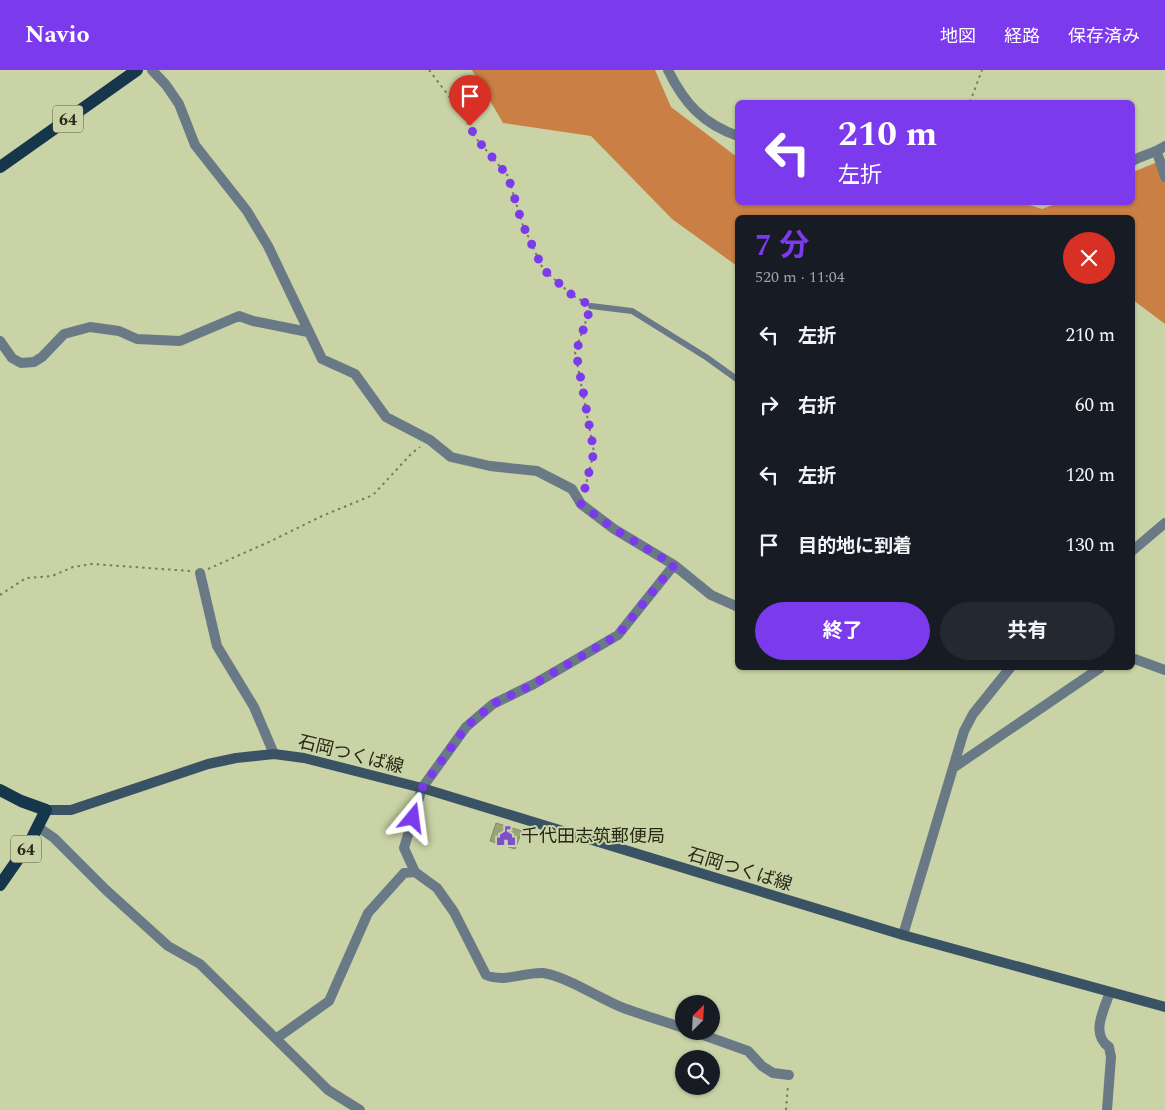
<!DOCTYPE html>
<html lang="ja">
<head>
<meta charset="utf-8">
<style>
	body { margin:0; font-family:Spectral,"Noto Sans JP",serif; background:#242831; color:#f1f3f6; height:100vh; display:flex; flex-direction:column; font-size:19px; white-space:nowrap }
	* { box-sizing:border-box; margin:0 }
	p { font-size:16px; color:#9ea1a6 }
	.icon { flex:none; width:28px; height:28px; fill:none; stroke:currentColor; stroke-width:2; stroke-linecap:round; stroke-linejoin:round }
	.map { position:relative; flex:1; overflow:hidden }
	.sheet { position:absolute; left:735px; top:145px; width:400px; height:455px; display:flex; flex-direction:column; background:#171b24; border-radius:8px; box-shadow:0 1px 4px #0004 }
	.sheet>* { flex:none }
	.guide { position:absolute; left:735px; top:30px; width:400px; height:105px; border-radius:8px; box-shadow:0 1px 4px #0004; background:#7c3aed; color:#fff; overflow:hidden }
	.needle { width:32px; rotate:24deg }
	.buttons { position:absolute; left:675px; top:925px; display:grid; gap:10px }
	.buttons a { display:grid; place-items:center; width:45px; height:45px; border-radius:50%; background:#171b24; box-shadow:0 1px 4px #0004; font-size:25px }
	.pin { position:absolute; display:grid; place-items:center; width:42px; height:42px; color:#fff; margin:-51px -21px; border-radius:50% 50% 50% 0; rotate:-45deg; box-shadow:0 0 5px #0007 }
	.pin .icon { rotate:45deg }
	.me { position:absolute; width:55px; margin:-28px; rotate:16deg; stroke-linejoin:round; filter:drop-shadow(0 0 4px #0008) }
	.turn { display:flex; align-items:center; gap:18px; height:105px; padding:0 20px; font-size:22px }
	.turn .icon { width:65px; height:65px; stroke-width:2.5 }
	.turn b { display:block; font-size:35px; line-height:42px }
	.round { display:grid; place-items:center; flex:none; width:52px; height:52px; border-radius:26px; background:#242831 }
	.head { display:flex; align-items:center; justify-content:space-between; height:85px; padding:0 20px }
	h1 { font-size:30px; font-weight:700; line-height:38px; color:#7c3aed }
	.action { display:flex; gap:10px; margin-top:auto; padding:10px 20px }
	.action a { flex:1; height:58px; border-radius:30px; background:#7c3aed; color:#fff; font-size:20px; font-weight:700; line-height:58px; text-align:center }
	.action a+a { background:#242831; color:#f1f3f6 }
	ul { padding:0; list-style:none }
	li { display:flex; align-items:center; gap:15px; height:70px; padding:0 20px }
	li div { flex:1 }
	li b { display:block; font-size:19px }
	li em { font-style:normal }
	header { display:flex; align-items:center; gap:30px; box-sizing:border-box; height:70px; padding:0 25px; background:#7c3aed; color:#fff }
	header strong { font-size:24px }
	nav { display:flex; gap:28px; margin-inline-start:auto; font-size:18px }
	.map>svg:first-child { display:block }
</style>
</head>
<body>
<header>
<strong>Navio</strong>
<nav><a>地図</a><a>経路</a><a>保存済み</a></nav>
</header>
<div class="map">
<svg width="1165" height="1040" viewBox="0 0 1165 1040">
	<rect width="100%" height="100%" fill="#cad3a6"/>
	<!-- forest -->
	<path fill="#ca8045" d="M472 0H655L671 37 737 87 738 132H1020L1042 139 1058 133 1132 132 1133 102 1165 89V254L1133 230 1132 148H738L737 196 672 149 591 66 503 53Z"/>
	<!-- building -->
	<path fill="#9ba478" stroke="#828a5f" d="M496 753 522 761 515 779 490 771Z"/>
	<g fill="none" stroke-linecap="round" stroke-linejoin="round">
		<!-- path -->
		<path stroke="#777c5e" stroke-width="2" stroke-dasharray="2.5 4" stroke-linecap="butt" d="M429 0 464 46 475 67 508 106 522 153 543 199 572 225 584 232
			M970 32 982 0
			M585 418 594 382 575 282 588 245
			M208 499 271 471 322 446 373 425 412 383 420 377
			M0 525 26 508 52 506 73 497 92 494 190 501
			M786 1040 788 1015"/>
		<!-- lane -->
		<path stroke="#697a86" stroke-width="6" d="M591 236 632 241 706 287 738 310"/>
		<!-- street -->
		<path stroke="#697a86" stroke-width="10" d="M152 0 166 15 179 34 195 75 247 141 268 176 322 289 355 304 386 347 430 370 451 387 490 396 537 401 572 419 581 434 614 459 674 495 711 525 738 537
			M668 0C684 33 703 54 738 66
			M1157 82 1165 107
			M1132 91C1143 85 1155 83 1165 76
			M0 271 12 288 21 293 34 292 42 287 64 264 90 257 119 261 137 269 180 271 239 246 253 251 308 262
			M1132 481 1165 453
			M674 495 618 565 534 614 493 634 466 657 422 718 404 778 415 802 437 818 454 842 486 905C505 913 524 902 543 903 565 906 599 928 621 937 642 945 663 951 684 958
			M200 503 217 576 254 637 274 684
			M1132 588 1165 600
			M953 698 1100 598
			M38 757 54 768 106 820 168 876 200 894 328 1020 360 1040
			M903 865 964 661 973 644 1010 598
			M692 961 748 981 762 996 773 1003 789 1005
			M277 968 329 931 368 843 404 803 415 802
			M1107 1040 1111 987 1109 977C1090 964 1104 940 1110 922"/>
		<!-- secondary -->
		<path stroke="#395364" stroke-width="10" d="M46 740H71L208 694 236 688 274 684 304 688 422 718 903 865 1165 937"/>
		<!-- primary -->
		<path stroke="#16374b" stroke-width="12" d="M0 97 137 0
			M0 720 21 731 46 740 30 772 0 815"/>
	</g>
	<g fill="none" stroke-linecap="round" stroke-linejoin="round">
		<!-- route -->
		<path stroke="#7c3aed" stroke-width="9" stroke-dasharray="0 16.2" d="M413 748 422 718 466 657 493 634 534 614 618 565 674 495 614 459 581 434 594 382 576 282 591 236 572 225 543 199 522 153 508 106 475 67 470 56"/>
	</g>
	<!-- icons -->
	<defs>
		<g id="civic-bare" transform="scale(1.5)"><path d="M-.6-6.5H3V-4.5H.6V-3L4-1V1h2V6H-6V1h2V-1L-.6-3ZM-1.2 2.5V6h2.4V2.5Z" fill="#7e50c9" stroke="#cad3a6" stroke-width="2.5" paint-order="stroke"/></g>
	</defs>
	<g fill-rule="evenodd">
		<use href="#civic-bare" x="506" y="766"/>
	</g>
	<g text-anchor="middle" stroke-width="4" stroke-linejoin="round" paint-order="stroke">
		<!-- shield labels -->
		<g fill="#cad3a6" stroke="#575c43" stroke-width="1">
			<rect x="53" y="35.5" width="30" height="27" rx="4"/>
			<rect x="11" y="765.5" width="30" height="27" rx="4"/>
		</g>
		<g font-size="16" font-weight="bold" fill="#262918">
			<text x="68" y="55">64</text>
			<text x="26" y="785">64</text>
		</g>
		<!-- street labels -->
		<g font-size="18" fill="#262918" stroke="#cad3a6">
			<text transform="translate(351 684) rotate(14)" y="6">石岡つくば線</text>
			<text transform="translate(740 799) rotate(17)" y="6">石岡つくば線</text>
		</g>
		<!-- poi labels -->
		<g font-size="18" fill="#262918" stroke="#cad3a6" text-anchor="start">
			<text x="521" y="772">千代田志筑郵便局</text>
		</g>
	</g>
</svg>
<div class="buttons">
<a><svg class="needle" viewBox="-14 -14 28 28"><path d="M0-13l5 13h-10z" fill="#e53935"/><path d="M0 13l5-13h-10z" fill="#9ea1a6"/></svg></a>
<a><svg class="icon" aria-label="search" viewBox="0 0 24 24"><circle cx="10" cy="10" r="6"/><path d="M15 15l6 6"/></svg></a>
</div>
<div class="pin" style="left:470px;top:56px;background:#d93025"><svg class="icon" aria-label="arrive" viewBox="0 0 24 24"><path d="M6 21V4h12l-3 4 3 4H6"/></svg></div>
<svg class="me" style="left:413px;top:748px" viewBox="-20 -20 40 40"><path d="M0-17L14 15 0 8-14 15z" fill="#7c3aed" stroke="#fff" stroke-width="4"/></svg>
<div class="guide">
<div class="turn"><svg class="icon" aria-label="left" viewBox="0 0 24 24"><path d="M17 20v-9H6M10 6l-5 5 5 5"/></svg><div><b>210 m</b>左折</div></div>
</div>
<section class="sheet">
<div class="head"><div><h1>7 分</h1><p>520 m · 11:04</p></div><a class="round" style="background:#d93025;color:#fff"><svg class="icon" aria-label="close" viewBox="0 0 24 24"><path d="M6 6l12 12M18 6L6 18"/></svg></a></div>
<ul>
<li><svg class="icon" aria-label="left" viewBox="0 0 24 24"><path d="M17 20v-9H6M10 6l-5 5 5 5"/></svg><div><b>左折</b></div><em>210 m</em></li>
<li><svg class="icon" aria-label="right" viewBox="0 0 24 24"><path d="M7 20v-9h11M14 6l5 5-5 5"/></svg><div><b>右折</b></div><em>60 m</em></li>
<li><svg class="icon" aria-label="left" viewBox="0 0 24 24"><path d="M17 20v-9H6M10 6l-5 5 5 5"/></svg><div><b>左折</b></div><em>120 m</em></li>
<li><svg class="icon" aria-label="arrive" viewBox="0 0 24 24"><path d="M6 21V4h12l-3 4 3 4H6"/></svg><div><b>目的地に到着</b></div><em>130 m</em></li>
</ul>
<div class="action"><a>終了</a><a>共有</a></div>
</section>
</div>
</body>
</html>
